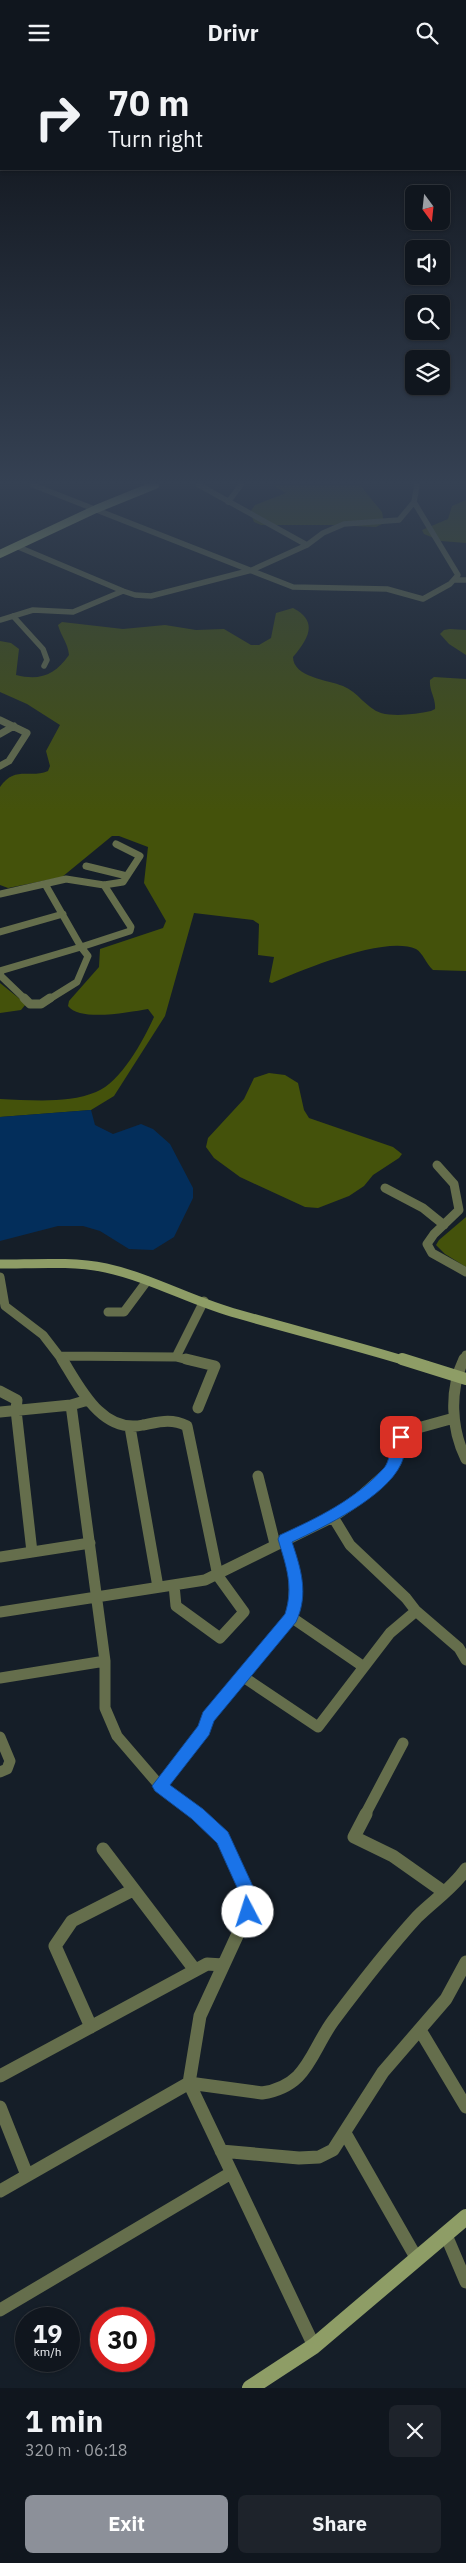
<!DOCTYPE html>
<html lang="en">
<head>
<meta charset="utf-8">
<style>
	body { margin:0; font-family:"IBM Plex Sans",sans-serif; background:#1e232b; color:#f1f3f6; height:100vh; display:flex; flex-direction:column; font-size:19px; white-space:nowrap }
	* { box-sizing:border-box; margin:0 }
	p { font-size:16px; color:#9c9fa4 }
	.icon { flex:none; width:28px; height:28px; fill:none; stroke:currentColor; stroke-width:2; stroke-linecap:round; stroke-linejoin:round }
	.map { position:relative; height:2323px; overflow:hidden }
	.panel { display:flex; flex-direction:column; background:#10161e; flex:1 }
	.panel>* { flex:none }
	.top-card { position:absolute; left:0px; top:0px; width:466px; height:105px; box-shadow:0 1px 4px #0004,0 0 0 1px #30353c; background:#10161e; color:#f1f3f6; overflow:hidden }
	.needle { width:32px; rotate:165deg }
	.controls { position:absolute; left:405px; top:120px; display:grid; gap:10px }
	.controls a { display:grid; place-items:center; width:45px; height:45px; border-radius:8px; background:#10161e; box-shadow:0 1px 4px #0004,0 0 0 1px #30353c; font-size:25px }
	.speed { position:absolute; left:15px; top:2242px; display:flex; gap:10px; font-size:25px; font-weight:700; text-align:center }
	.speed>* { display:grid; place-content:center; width:65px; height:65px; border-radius:50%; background:#10161e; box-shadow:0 1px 4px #0004,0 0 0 1px #30353c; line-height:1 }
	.speed small { font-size:12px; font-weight:400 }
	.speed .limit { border:8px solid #d22; background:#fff; color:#111 }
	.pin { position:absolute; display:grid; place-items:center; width:42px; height:42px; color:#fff; margin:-21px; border-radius:10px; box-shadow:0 2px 8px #0006 }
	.me { position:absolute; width:55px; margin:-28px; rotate:355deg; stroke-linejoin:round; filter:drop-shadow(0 0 4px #0008) }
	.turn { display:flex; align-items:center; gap:18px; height:105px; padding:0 25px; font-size:22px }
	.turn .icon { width:65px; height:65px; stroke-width:2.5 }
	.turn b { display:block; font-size:35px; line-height:42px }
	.round { display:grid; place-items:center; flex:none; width:52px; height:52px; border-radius:8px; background:#1e232b }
	.headline { display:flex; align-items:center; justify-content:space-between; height:85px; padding:0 25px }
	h1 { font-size:30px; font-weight:700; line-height:38px }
	.action { display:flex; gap:10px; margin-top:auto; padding:10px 25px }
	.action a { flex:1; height:58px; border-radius:8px; background:#8c9099; color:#fff; font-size:20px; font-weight:700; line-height:58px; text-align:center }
	.action a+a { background:#1e232b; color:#f1f3f6 }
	header { display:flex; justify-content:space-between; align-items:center; height:65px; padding:0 25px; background:#10161e; font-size:22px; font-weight:700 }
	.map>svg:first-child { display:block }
</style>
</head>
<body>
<header><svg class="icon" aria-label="menu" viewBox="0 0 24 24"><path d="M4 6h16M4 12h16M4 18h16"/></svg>Drivr<svg class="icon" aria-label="search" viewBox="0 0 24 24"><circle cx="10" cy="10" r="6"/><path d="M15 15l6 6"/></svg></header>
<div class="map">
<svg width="466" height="2323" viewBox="0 0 466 2323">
	<rect width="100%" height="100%" fill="#151e28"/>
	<!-- forest -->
	<path fill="#44520b" d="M272 420H360L382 447 384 458 376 462 331 460H261L254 457 250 447 255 440 286 428Z
		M466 435V478L441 476 424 469 422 465 448 454 452 441Z
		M293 543C320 557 307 575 293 592 293 612 328 615 343 621 358 627 366 643 381 648 396 652 416 649 431 646L435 644C436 633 429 626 430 615L434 612 466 614V906L433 905C426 899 423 888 416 884 385 870 302 905 272 918L269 917 274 892 258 890 259 859 253 855 194 848 165 951 114 1031 91 1045 0 1052V1034C30 1035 67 1039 96 1027 121 1017 143 976 154 952L148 944C130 947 80 957 68 941L69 936 99 902 100 884 163 863 166 856 144 818 148 782 119 771H112L62 812 8 823 0 820V722C15 700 30 714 48 706L50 701 46 686 60 660 27 639 0 627V576L11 578 19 584 16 610C40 616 55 610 69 590 68 578 61 571 58 560L62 557 123 564 165 560 196 565 224 564 251 580H259L271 573 276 548Z
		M450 564 466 565V590L449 579 440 569 444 565Z
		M0 918 26 939 21 945 0 948Z
		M269 1008 285 1010 298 1018 304 1045 309 1053 393 1082 402 1089 399 1093 373 1110 364 1121 349 1131 318 1143 305 1142 240 1112 214 1093 206 1082 208 1073 244 1034 254 1013Z
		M466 1152V1202L445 1189 436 1180 439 1175Z"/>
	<!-- water -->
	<path fill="#032e5b" d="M91 1045 95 1060 113 1069 141 1059 153 1064 170 1079 193 1123V1133L174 1172 153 1185 129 1184 100 1166 83 1161H58L0 1176V1052Z"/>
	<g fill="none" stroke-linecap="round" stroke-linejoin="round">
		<!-- street-far4 -->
		<path stroke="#656e4c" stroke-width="5.5" d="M33 420 293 522 387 524 423 534 450 519 458 510 414 437
			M199 420 307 480
			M228 437 241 420
			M16 481 123 526 135 530 151 531 252 505 307 480 323 468 344 459 399 455 414 437 417 420
			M455 515H466
			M13 551 43 584 47 595 44 601
			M0 555 33 545 73 547 123 526"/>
		<!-- street-far3 -->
		<path stroke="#656e4c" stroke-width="7" d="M0 655 27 668 9 696 0 701
			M0 669 14 661
			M86 801 127 811
			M0 829 66 814 104 820 123 817 140 791 116 779
			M0 867 63 849
			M81 882 130 866 131 862 104 820
			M0 906 81 882 45 819
			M0 906 1 911 26 935
			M48 935 77 917 88 891 81 882"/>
		<!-- street-far2 -->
		<path stroke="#656e4c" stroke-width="9" d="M24 933 30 939H41L50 933
			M437 1100 454 1119 459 1145 434 1169 427 1179 432 1188 466 1207
			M385 1123 423 1143 444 1160
			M0 1212 5 1241 43 1270 63 1296
			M108 1247H124L147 1216
			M60 1291 176 1292 192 1296
			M176 1292 204 1236
			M463 1296 466 1290"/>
		<!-- street-far1 -->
		<path stroke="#656e4c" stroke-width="11" d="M62 1294C80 1323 102 1369 143 1360 159 1357 171 1353 187 1361L218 1511 244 1547 220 1573 176 1541 174 1520
			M186 1294 215 1301 198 1343
			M464 1294C449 1325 451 1364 466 1394
			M0 1326 17 1335 16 1345 32 1487
			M71 1340 105 1596V1643L117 1671 160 1721 200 1750
			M0 1347 71 1340 88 1335
			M130 1362 158 1522
			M258 1411 275 1479
			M333 1452 350 1480 406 1533 416 1546 459 1583 466 1595
			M0 1492 90 1478
			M0 1547 205 1515 333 1452 353 1438 388 1407 396 1397 401 1372 407 1366 454 1353
			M291 1552 364 1602
			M242 1611 318 1662 390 1568 416 1546
			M0 1613 105 1596
			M0 1672 10 1696 7 1704 0 1707
			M160 1721 204 1665 208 1652 291 1552C298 1524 293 1501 285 1474
			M365 1750 403 1678"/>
		<!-- street -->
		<path stroke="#656e4c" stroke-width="13" d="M198 1749 223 1773 248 1828V1847L200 1951 189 2018 314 2281
			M366 1749 354 1772 393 1791 444 1827
			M103 1784 195 1905
			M91 1962 55 1881 72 1856 133 1825
			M420 1965 466 2042
			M0 2011 207 1899 223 1900
			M0 2042 27 2110
			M345 2068 417 2194
			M221 2086 299 2093 319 2092 333 2085 383 2007 446 1934 466 1897
			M0 2126 189 2018 262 2028C308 2021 310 1988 333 1956 360 1920 387 1885 417 1852 433 1836 453 1823 466 1804
			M446 2170 466 2217
			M0 2245 231 2108"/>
		<!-- secondary-far2 -->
		<path stroke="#8e9d66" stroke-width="9" d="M0 1199C35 1199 71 1196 106 1203 152 1213 193 1237 238 1249 294 1265 350 1279 406 1296"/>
		<!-- secondary-far1 -->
		<path stroke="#8e9d66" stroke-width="12" d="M402 1294 466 1314"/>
		<!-- secondary -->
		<path stroke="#8e9d66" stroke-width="16" d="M250 2323 314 2281 466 2152"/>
		<!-- primary -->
		<path stroke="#aec27a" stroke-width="8" d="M0 489 96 444 155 420"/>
	</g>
	<!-- sky -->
	<linearGradient id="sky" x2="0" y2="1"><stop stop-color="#0c1016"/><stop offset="0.56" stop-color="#354153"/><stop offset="1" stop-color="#354153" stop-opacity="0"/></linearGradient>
	<rect width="466" height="746" fill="url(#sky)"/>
	<!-- route -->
	<path fill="#1a73e8" stroke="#114b97" d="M401 1367 407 1372C406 1380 405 1391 401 1399 386 1432 324 1462 292 1477 301 1504 309 1529 296 1557L214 1656 209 1670 170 1720 203 1744 228 1767 256 1828 253 1853 248 1855 242 1853 240 1847V1829L217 1778 192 1754 155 1726 152 1721 198 1661 203 1647 285 1549C294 1521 286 1501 278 1474L280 1470C317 1453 355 1435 384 1403 392 1394 389 1371 401 1367Z"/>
</svg>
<div class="controls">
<a><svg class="needle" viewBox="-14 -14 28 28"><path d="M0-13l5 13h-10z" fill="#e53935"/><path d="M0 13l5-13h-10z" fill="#9c9fa4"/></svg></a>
<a><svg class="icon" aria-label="sound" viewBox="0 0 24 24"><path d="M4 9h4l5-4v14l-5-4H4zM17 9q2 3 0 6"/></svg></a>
<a><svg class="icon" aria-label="search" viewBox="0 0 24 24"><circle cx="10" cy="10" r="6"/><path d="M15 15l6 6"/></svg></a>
<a><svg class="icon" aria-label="layers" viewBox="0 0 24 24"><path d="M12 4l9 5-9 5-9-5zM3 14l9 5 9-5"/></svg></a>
</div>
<div class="speed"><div>19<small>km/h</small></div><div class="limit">30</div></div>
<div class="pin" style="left:401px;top:1372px;background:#d93025"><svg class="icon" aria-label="arrive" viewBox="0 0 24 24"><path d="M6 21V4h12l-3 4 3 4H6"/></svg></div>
<svg class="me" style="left:248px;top:1847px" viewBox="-20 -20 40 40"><circle r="19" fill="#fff"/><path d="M0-13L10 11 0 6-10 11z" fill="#1a73e8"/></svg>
<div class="top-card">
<div class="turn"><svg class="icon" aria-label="right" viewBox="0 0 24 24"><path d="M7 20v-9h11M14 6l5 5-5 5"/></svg><div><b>70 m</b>Turn right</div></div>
</div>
</div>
<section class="panel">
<div class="headline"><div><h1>1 min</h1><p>320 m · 06:18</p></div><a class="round"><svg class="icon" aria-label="close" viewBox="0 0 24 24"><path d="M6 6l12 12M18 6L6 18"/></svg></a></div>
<div class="action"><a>Exit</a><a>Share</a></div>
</section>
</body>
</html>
